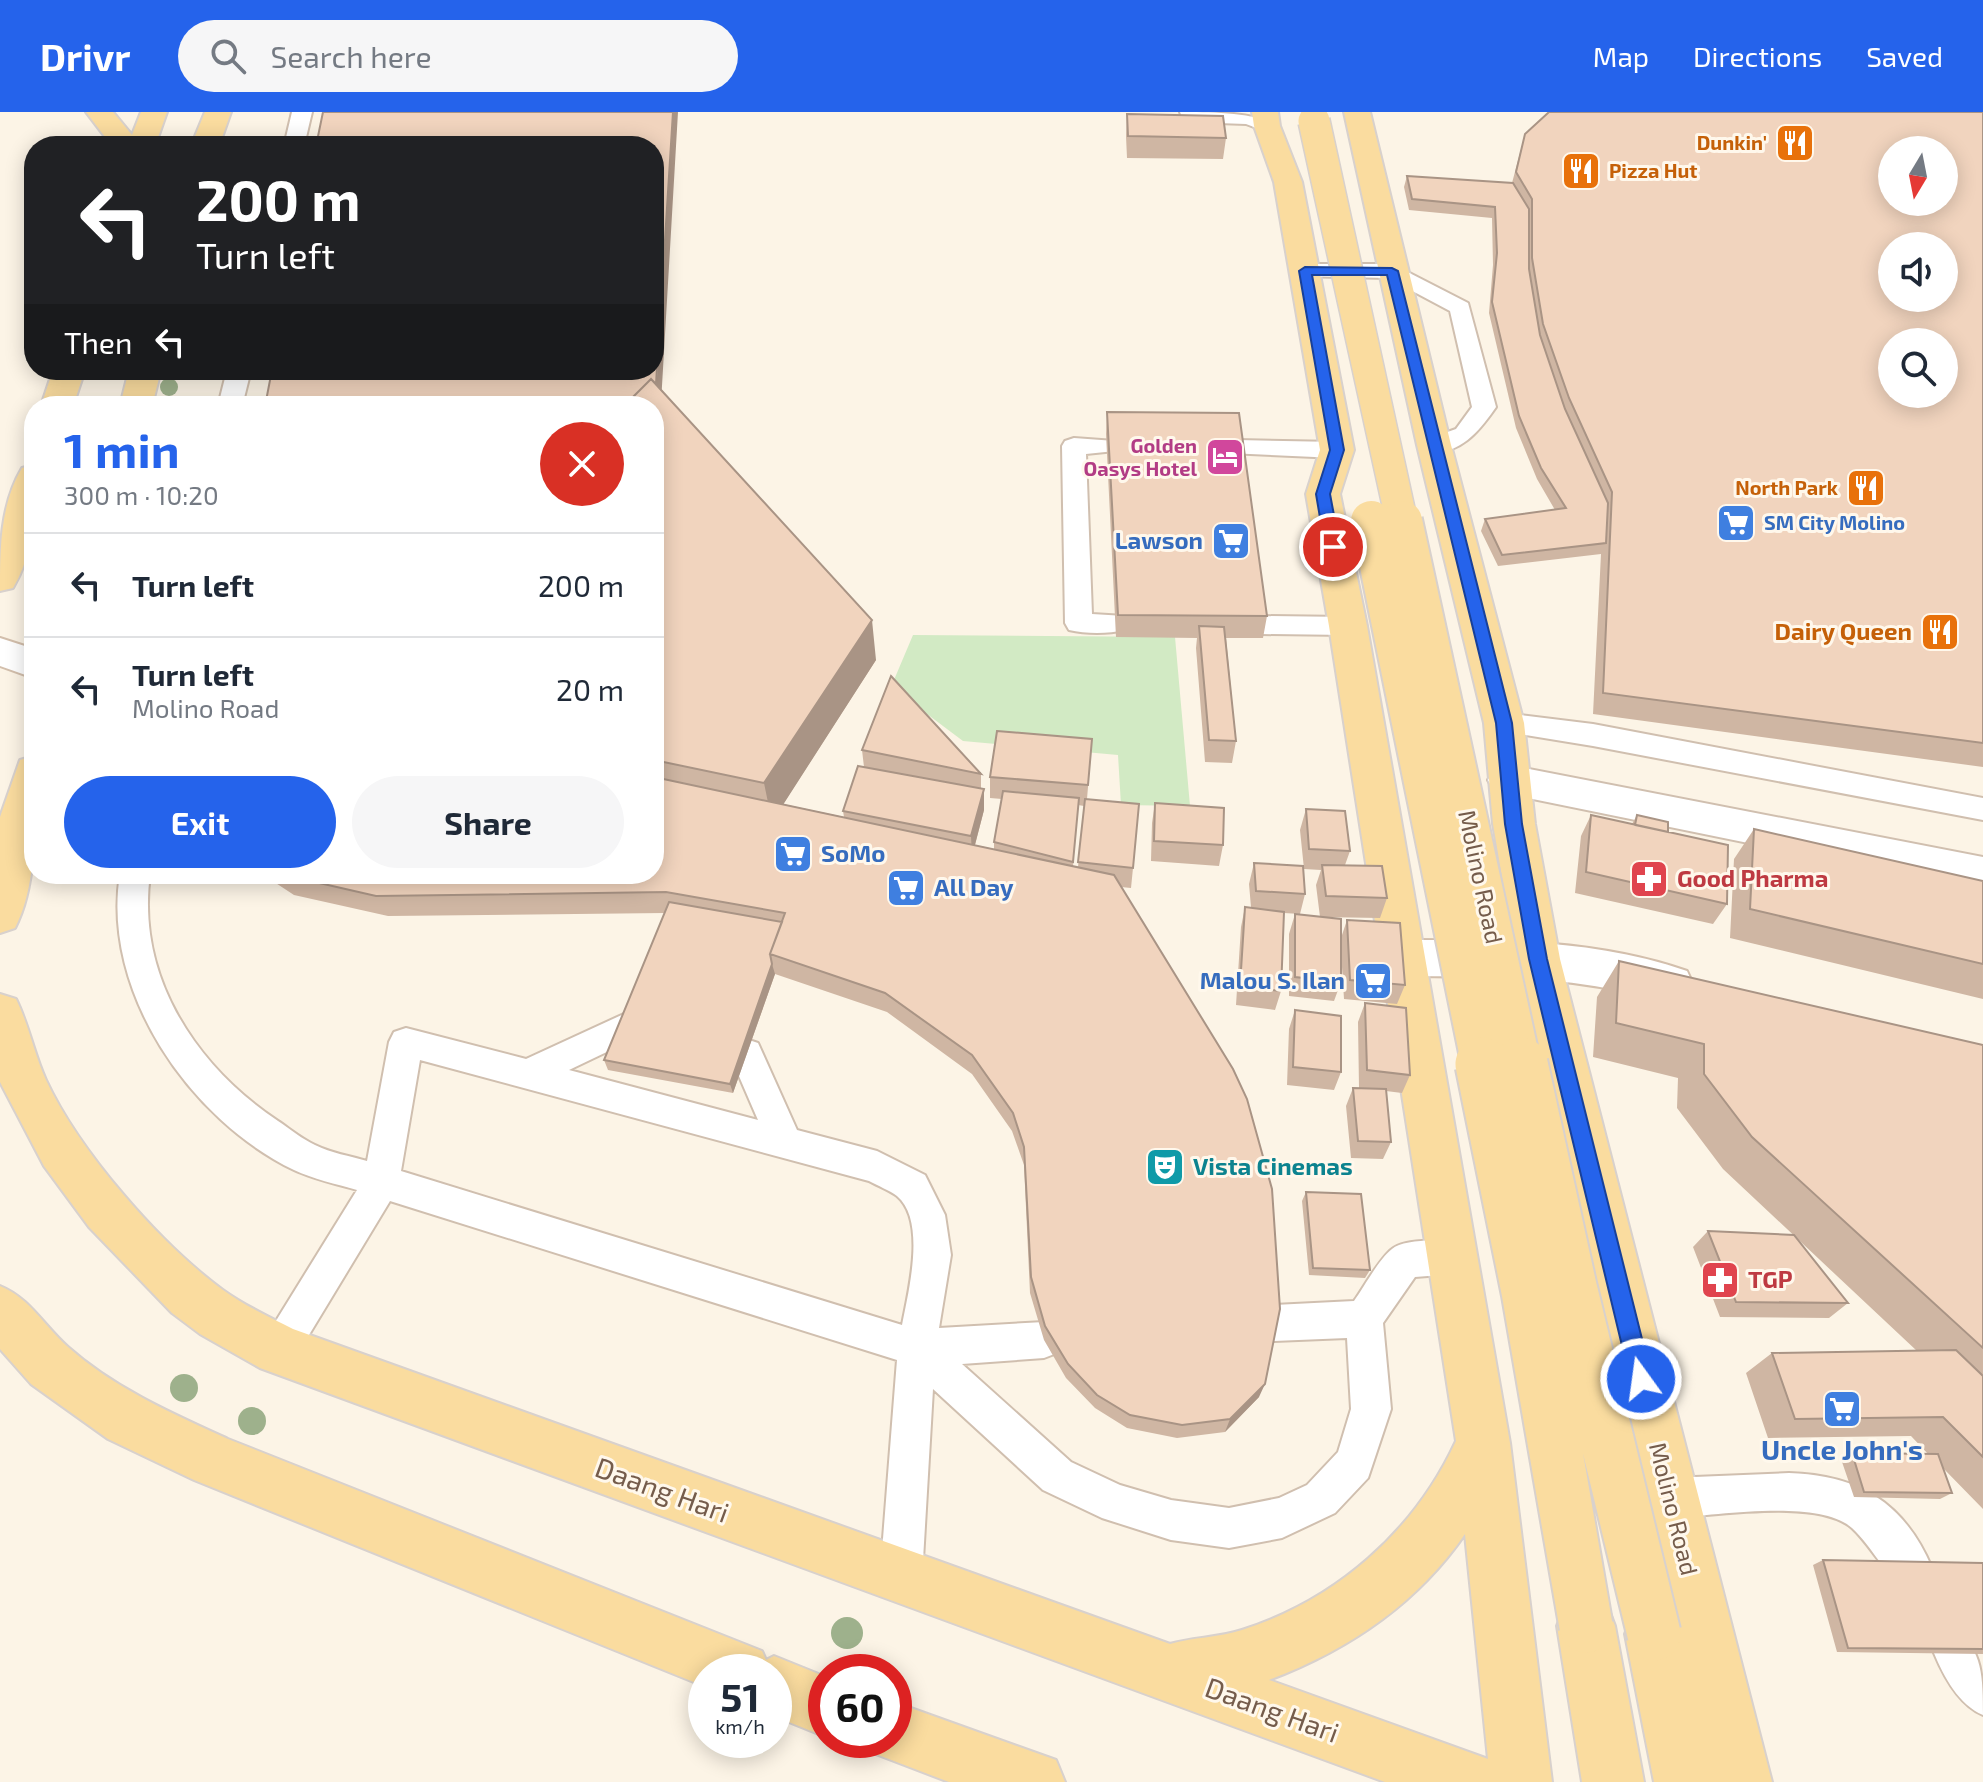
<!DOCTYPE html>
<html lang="en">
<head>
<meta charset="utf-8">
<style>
	body { margin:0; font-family:"Exo 2",sans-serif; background:#f6f6f7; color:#1f2937; height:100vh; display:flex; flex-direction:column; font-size:30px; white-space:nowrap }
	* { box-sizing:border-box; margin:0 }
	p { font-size:26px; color:#747a83 }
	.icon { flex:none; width:44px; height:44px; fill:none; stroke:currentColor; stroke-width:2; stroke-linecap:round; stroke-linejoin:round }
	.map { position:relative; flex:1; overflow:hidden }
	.details { position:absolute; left:24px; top:284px; width:640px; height:488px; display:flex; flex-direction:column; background:#fff; border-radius:32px; box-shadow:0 4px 20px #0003 }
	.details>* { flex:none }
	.hud { position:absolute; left:24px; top:24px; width:640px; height:244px; border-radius:32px; box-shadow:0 4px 20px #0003; background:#202124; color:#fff; overflow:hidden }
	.needle { width:52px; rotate:190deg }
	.buttons { position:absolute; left:1878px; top:24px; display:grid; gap:16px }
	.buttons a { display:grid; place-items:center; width:80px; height:80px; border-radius:50%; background:#fff; box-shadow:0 4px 20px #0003; font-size:40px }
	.speed { position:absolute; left:688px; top:1542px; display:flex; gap:16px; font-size:40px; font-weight:700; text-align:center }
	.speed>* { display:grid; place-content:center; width:104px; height:104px; border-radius:50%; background:#fff; box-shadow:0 4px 20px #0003; line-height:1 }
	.speed small { font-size:20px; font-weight:400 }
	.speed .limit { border:12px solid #d22; background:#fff; color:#111 }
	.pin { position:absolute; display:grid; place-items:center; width:68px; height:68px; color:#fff; margin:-34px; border:4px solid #fff; border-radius:50%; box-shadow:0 2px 8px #0007 }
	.me { position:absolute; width:88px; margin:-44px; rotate:346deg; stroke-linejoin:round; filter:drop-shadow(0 0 6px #0008) }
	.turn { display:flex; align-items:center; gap:28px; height:168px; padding:0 40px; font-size:36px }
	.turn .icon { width:104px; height:104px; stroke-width:2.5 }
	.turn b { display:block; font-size:56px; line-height:68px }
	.then { display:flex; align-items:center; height:76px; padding:0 40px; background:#0003; gap:16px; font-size:30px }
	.round { display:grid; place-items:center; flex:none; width:84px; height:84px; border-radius:42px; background:#f6f6f7 }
	.summary { display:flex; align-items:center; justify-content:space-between; height:136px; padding:0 40px }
	h1 { font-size:48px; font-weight:700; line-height:60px; color:#2563eb }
	.cta { display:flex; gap:16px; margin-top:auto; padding:16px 40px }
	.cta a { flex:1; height:92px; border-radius:48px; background:#2563eb; color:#fff; font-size:32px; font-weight:700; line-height:92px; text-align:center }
	.cta a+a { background:#f6f6f7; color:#1f2937 }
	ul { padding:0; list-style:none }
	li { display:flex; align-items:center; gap:24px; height:104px; padding:0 40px; border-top:2px solid #e0e1e3 }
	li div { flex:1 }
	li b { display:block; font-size:30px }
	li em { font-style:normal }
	header { display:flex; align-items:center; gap:48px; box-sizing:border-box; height:112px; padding:0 40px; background:#2563eb; color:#fff }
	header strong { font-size:38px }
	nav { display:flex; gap:44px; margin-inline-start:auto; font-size:28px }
	.search { width:560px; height:72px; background:#f6f6f7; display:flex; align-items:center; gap:20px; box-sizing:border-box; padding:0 28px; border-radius:44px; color:#747a83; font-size:30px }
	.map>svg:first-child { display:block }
</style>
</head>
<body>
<header>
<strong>Drivr</strong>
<div class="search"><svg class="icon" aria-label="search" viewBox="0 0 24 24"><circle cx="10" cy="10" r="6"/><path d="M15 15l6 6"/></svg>Search here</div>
<nav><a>Map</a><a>Directions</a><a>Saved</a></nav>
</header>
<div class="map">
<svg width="1983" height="1670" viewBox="0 0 1983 1670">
	<rect width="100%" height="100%" fill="#fcf4e6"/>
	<!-- green -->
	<path fill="#d2eac4" d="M913 523 1175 525 1190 694 1121 693 1118 643 963 629 891 575Z"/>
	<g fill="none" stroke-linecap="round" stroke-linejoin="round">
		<!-- lane casing -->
		<g stroke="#d0bfaf" stroke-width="4">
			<path id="lane" d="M292 0H312L304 34H284Z
				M1180 0C1209 0 1256 0 1277 14L1267 20 1246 12 1190 10 1183 8Z
				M1305 152H1392L1468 191 1496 295C1480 318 1458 347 1425 338L1422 333 1425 328 1456 317 1472 295 1450 199 1388 166 1297 164 1294 159 1297 154Z
				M227 258H251L242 294H218Z
				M1074 326 1115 329 1118 334 1115 339 1086 342 1092 502 1125 504 1129 511 1125 518C1108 522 1086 522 1069 518L1065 511 1062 334 1065 329Z
				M1237 328 1337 330 1346 333 1349 338 1346 343 1337 346 1228 341 1225 336 1228 331Z
				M1261 504 1348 505 1358 507 1362 514 1358 521 1348 523 1261 522 1251 520 1247 513 1251 506Z
				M1504 601 1593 612 1983 686V708L1593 634 1494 618 1490 611 1494 604Z
				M120 762H150C136 865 196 954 278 1009 290 1017 302 1027 315 1033 331 1041 350 1044 367 1049L389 930 394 920 406 916 526 947 626 901 638 905 643 915 638 925 569 958 758 1008 729 941 734 931 746 927 758 931 797 1018 877 1039 925 1063 945 1103 951 1143 939 1216 1044 1210 1057 1215 1063 1228 1057 1241 1044 1246 962 1252 1071 1350 1120 1373 1171 1388 1229 1396 1279 1386 1307 1373 1338 1340 1351 1297 1347 1226 1274 1229 1261 1224 1255 1211 1261 1198 1274 1193 1354 1189C1364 1175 1379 1147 1392 1137 1405 1126 1452 1127 1467 1133L1472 1145 1467 1157 1454 1162 1415 1165 1383 1211 1391 1297 1368 1366 1335 1401 1282 1426 1229 1436 1171 1428 1102 1406 1043 1378 933 1277 922 1465 916 1480 901 1486 886 1480 880 1465 897 1248 390 1089 292 1251 279 1257 266 1251 260 1238 266 1225 357 1078C336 1072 313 1067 294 1058 190 1008 101 879 120 762ZM420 948 869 1069C878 1074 889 1078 897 1084 927 1109 908 1181 902 1213L401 1059Z
				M1789 1361C1858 1363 1904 1390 1932 1456L1926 1471 1911 1477C1885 1466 1873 1435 1852 1416 1818 1386 1715 1404 1670 1406L1656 1400 1650 1386 1656 1372 1670 1366Z
				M1955 1520C1983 1535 1983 1568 1983 1603 1959 1593 1944 1565 1934 1541L1940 1526Z"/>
		</g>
		<!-- street casing -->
		<g stroke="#d0bfaf" stroke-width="4">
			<path id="street" d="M1508 653 1983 745V779L1494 679 1488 668 1494 657Z"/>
		</g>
		<!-- secondary casing -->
		<g stroke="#d3bfac" stroke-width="4">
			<path id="secondary" d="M0 526 34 537V566L0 554Z
				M1403 828C1499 828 1595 827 1687 859L1693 872 1687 885C1664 893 1643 884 1620 879 1548 863 1477 865 1403 864L1387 859 1381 846 1387 833Z"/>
		</g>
		<!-- primary casing -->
		<g stroke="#d8d1cd" stroke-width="4">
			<path id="primary" d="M86 0H113L132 23 141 0H167L155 34H112Z
				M205 0H231L219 34H191Z
				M1252 0H1278L1280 14 1302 70 1354 338 1340 382 1367 514 1510 1331 1552 1670H1385L260 1256 200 1222 172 1201 89 1115 44 1054 0 970V882L16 887C29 913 34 942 46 968 79 1039 160 1132 223 1178 245 1194 269 1205 293 1217L1170 1532C1193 1525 1218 1526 1242 1518 1336 1488 1414 1420 1456 1329L1329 514 1306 382 1320 338 1274 70 1254 14ZM1465 1422 1488 1647 1269 1568C1348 1538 1416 1493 1465 1422Z
				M1344 0H1370L1451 333 1524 611 1535 712 1560 847 1772 1670H1654L1625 1522 1633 1501 1654 1493 1670 1499 1516 847 1493 712 1484 611 1417 333Z
				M53 258H85L73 294H41Z
				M129 258H161L152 294H120Z
				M34 353C34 395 36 438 13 476L0 479C0 437 0 393 22 356Z
				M34 644C34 697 40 768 15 816L0 821V705L20 648Z
				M0 1174C30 1186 44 1214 68 1235 114 1276 173 1302 228 1327L762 1539 766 1548 774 1544 826 1565V1625L774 1604V1560H706V1575L194 1368 108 1327 31 1272 0 1237Z
				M1586 1485 1607 1493 1615 1514 1644 1670H1582L1557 1514 1565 1493Z
				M894 1590 1056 1648 1065 1670H949L873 1641 867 1628H894Z"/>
		</g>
		<!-- lane -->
		<use href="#lane" fill="#fff" fill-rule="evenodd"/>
		<!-- street -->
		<use href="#street" fill="#fff" fill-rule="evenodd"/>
		<!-- secondary -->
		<use href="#secondary" fill="#fff" fill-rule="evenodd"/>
		<!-- primary -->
		<use href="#primary" fill="#fadc9f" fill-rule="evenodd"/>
		<!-- primary-bridge-far2 casing -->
		<g stroke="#d8d1cd" stroke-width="34" stroke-linecap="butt">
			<path id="primary-bridge-far2" d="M1314 9 1402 411
				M1371 407 1372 411"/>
		</g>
		<!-- primary-bridge-far1 casing -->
		<g stroke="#d8d1cd" stroke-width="44" stroke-linecap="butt">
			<path id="primary-bridge-far1" d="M1371 409 1482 954
				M1402 409 1521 954"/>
		</g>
		<!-- primary-bridge casing -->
		<g stroke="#d8d1cd" stroke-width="57" stroke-linecap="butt">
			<path id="primary-bridge" d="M1482 952 1528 1179 1586 1514
				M1521 952 1570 1175 1654 1522"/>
		</g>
		<!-- primary-bridge-far2 -->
		<use href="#primary-bridge-far2" stroke="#fadc9f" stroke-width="31"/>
		<!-- primary-bridge-far1 -->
		<use href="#primary-bridge-far1" stroke="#fadc9f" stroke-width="40"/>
		<!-- primary-bridge -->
		<use href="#primary-bridge" stroke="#fadc9f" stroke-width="53"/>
	</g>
	<!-- trees -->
	<g fill="#9eb18c">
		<circle cx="169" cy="275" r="9"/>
		<circle cx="184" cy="1276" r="14"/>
		<circle cx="252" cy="1309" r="14"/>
		<circle cx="847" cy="1521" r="16"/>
	</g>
	<!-- wall -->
	<path fill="#cfb6a3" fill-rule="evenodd" d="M1983 0V655L1593 602 1601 442 1498 454 1481 419 1485 407 1555 398 1537 367 1516 316 1489 201 1493 153 1492 106 1409 98 1404 75 1407 64 1512 71 1525 22Z
		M1127 2 1226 26 1223 47 1127 46 1126 24Z
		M662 278 876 548 783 692 844 705 843 699 864 655 862 638 981 662V676L984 677V698L975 733 994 737V730L1002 687 990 686V665L1092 627 1087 687 1133 756 1131 776 1121 775 1259 1285 1225 1320 1177 1326 1127 1316 1095 1296 1066 1266 1044 1228 1030 1181 1024 1053 1012 1019 972 962 887 900 775 862 733 981 608 958 604 948 665 801 388 804 294 783 262 762H654V294ZM1078 693 1084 694 1078 755 1073 754Z
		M1107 300 1267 504 1263 526H1226L1236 629 1232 651 1205 650 1196 536 1197 526 1116 525 1106 322Z
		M1155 691 1223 733 1219 754 1151 749 1152 711Z
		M1306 697 1350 739 1345 753 1387 786 1380 806 1320 805 1316 773 1321 758 1304 757 1300 718Z
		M1591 703 1632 712 1637 703 1668 720 1727 792 1713 812 1575 781 1581 724Z
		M1754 717 1983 769V887L1730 826 1734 747Z
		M1254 751 1305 782 1300 802 1284 801 1281 879 1275 898 1236 893 1241 815 1245 795H1251L1249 772Z
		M1295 802 1341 826 1347 808 1405 873 1397 892 1344 887 1341 839V870L1334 889 1289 884V822Z
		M1619 849 1983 933V1397L1943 1356 1952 1381 1940 1387 1854 1385 1841 1347 1852 1341 1928 1342 1911 1324 1768 1326 1746 1261 1772 1241 1917 1239 1723 1057 1677 996 1678 966 1593 945 1597 885Z
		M1365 891 1410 963 1402 981 1386 979 1391 1030 1383 1047 1351 1046 1346 994 1353 976H1359L1358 910Z
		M1295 898 1341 960 1334 978 1287 973 1289 917Z
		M1306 1080 1370 1158 1365 1166 1309 1163 1302 1089Z
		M1708 1119 1848 1191 1829 1206 1720 1205 1693 1135Z
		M1823 1448 1983 1451V1542L1837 1540 1813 1453Z"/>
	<!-- shaded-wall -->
	<path fill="#a99485" d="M673 0H678L660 308 654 315Z
		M872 508 876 548 772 710 764 671Z
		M984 677V698L972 744 971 724Z
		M772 852 775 862 733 981 730 972Z
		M1265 1272 1259 1285 1225 1320 1230 1307Z"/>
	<!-- building -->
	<path fill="#f1d4be" stroke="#a99485" stroke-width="2" fill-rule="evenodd" d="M323 0H673L656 272 651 267 624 294H265L272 258H654V34H316Z
		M1549 0H1983V631L1603 581 1612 380 1569 286 1543 212 1532 146V87L1516 60 1525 22ZM1892 38H1944V90H1892ZM1892 134H1944V186H1892ZM1892 230H1944V282H1892Z
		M1127 2 1223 4 1226 26 1128 24Z
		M1407 64 1513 71 1529 97V157L1540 223 1565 297 1608 391 1606 431 1502 443 1485 407 1566 396 1541 356 1519 304 1492 190 1497 141 1495 95 1412 87Z
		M651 267 872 508 764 671 654 648V294H624Z
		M1107 300 1239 301 1267 504 1118 503Z
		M1199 514 1224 515 1236 629 1209 628Z
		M891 564 981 662 862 638Z
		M997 619 1092 627 1088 673 990 665Z
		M858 654 984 677 971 724 843 699Z
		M654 665 1114 763 1233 957 1247 987 1272 1077 1280 1197 1265 1272 1230 1307 1182 1313 1130 1303 1097 1283 1068 1252 1045 1214 1031 1165 1024 1035 1013 1001 972 943 885 881 770 842 785 801 666 780 376 784 280 762H654Z
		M1003 679 1079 686 1073 750 994 730Z
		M1085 687 1139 692 1133 756 1078 750Z
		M1155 691 1224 696 1223 733 1154 729Z
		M1306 697 1345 699 1350 739 1309 737Z
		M1591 703 1728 733 1727 792 1586 760Z
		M1637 703 1668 710V720L1635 713Z
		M1754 717 1983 769V852L1750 797Z
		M1254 751 1303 754 1305 782 1256 779Z
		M1322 753 1382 754 1387 786 1326 784Z
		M669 790 782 810 770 842 772 852 730 972 604 948Z
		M1245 795 1284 800 1281 879 1240 874Z
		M1295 802 1341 807V870L1295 865Z
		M1347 808 1400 811 1405 873 1350 868Z
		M1619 849 1983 933V1236L1752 1025 1704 962V932L1616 911Z
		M1365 891 1406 896 1410 963 1367 958Z
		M1295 898 1341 904V960L1293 955Z
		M1353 976 1386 977 1391 1030 1358 1029Z
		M1306 1080 1361 1082 1370 1158 1313 1156Z
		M1708 1119 1794 1123 1848 1191 1736 1190Z
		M1956 1238 1983 1264V1345L1943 1305 1795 1307 1772 1241Z
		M1852 1341 1938 1342 1952 1381 1864 1380Z
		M1823 1448 1983 1451V1537L1848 1536Z"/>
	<!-- route -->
	<path fill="#2563eb" stroke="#184099" stroke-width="2" d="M1305 155 1392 156 1398 159 1512 611 1522 712 1547 847 1652 1267 1649 1274 1641 1277 1633 1274 1630 1267 1529 847 1505 712 1496 611 1387 163H1312L1344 338 1330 382 1340 435 1333 440 1325 435 1316 382 1330 338 1299 159Z"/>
	<!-- icons -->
	<defs>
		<g id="restaurant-square" transform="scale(2)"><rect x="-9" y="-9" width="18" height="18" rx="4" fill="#e8710a" stroke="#fff8ec"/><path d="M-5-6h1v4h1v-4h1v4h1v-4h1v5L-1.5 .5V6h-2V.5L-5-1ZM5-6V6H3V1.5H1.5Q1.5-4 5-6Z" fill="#fff"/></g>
		<g id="hotel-square" transform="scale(2)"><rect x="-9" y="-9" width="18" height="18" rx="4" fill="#d1479c" stroke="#fff8ec"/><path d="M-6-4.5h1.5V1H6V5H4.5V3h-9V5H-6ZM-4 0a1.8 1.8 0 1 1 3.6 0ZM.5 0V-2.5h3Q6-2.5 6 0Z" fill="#fff"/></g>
		<g id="supermarket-square" transform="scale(2)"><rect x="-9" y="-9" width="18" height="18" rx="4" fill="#3f7fe0" stroke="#fff8ec"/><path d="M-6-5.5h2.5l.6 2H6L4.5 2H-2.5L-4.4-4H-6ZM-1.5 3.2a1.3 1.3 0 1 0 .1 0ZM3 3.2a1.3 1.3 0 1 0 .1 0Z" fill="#fff"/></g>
		<g id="pharmacy-square" transform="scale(2)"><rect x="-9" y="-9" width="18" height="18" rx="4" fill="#e0444e" stroke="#fff8ec"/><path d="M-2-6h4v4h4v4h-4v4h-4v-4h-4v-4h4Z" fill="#fff"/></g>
		<g id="theatre-square" transform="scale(2)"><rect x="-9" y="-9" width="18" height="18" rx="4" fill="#0f9aa8" stroke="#fff8ec"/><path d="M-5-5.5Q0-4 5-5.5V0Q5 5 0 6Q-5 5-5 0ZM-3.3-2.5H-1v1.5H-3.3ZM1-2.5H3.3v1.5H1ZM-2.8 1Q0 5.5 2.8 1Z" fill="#fff"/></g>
	</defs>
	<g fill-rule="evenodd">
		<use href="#restaurant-square" x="1795" y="31"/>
		<use href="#restaurant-square" x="1581" y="59"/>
		<use href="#hotel-square" x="1225" y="345"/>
		<use href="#restaurant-square" x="1866" y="376"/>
		<use href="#supermarket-square" x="1736" y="411"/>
		<use href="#supermarket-square" x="1231" y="429"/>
		<use href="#restaurant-square" x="1940" y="520"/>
		<use href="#supermarket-square" x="793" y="742"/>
		<use href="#pharmacy-square" x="1649" y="767"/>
		<use href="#supermarket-square" x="906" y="776"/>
		<use href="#supermarket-square" x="1373" y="869"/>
		<use href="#theatre-square" x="1165" y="1055"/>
		<use href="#pharmacy-square" x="1720" y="1168"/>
		<use href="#supermarket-square" x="1842" y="1297"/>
	</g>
	<g text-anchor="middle" stroke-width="6" stroke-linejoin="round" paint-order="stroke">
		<!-- far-food labels -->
		<g font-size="20" font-weight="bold" fill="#c56008" stroke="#fff8ec" text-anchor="end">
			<text x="1767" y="38">Dunkin'</text>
			<text x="1609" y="66" text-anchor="start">Pizza Hut</text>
			<text x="1838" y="383">North Park</text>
		</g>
		<!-- far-hotel labels -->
		<g font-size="20" font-weight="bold" fill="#b23c85" stroke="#fff8ec" text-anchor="end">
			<text x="1197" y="341">Golden<tspan x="1197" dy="23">Oasys Hotel</tspan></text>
		</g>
		<!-- far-shop labels -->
		<g font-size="20" font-weight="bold" fill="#366cbe" stroke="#fff8ec" text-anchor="start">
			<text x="1764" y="418">SM City Molino</text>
		</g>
		<!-- shop labels -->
		<g font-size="24" font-weight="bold" fill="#366cbe" stroke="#fff8ec" text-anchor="end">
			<text x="1203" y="437">Lawson</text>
			<text x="821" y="750" text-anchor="start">SoMo</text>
			<text x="934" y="784" text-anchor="start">All Day</text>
			<text x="1345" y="877">Malou S. Ilan</text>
		</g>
		<!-- food labels -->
		<g font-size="24" font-weight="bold" fill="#c56008" stroke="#fff8ec" text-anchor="end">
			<text x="1912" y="528">Dairy Queen</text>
		</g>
		<!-- street labels -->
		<g font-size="24" fill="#755c4b" stroke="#fff8ec">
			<text transform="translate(1480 765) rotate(78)" y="8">Molino Road</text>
			<text transform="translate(1673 1397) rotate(76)" y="8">Molino Road</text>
		</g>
		<!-- health labels -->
		<g font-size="24" font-weight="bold" fill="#be3a42" stroke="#fff8ec" text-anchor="start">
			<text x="1677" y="775">Good Pharma</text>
			<text x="1748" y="1176">TGP</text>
		</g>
		<!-- culture labels -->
		<g font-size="24" font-weight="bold" fill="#0d838f" stroke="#fff8ec" text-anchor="start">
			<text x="1193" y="1063">Vista Cinemas</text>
		</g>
		<!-- near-shop labels -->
		<g font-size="28" font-weight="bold" fill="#366cbe" stroke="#fff8ec">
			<text x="1842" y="1348">Uncle John's</text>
		</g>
		<!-- near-street labels -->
		<g font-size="28" fill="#755c4b" stroke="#fff8ec">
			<text transform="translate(662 1378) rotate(20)" y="10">Daang Hari</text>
			<text transform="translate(1272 1598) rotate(20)" y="10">Daang Hari</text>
		</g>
	</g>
</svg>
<div class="buttons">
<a><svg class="needle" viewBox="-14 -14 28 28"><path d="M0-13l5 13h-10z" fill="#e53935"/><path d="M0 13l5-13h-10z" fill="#747a83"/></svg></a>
<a><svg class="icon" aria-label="sound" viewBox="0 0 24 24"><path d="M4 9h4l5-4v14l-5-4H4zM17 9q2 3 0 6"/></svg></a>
<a><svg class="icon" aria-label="search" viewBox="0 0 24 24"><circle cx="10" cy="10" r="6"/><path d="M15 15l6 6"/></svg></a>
</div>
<div class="speed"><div>51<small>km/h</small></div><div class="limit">60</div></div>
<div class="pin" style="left:1333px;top:435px;background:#d93025"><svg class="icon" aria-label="arrive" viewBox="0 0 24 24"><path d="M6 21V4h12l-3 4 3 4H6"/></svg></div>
<svg class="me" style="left:1641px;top:1267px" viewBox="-20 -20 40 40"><circle r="17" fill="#2563eb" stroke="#fff" stroke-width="3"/><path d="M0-11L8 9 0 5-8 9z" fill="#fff"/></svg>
<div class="hud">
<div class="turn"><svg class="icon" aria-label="left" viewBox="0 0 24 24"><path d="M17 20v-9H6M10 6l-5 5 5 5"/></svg><div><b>200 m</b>Turn left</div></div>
<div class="then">Then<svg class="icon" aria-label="left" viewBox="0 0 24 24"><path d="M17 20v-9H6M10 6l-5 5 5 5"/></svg></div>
</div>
<section class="details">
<div class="summary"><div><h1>1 min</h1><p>300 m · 10:20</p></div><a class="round" style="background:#d93025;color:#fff"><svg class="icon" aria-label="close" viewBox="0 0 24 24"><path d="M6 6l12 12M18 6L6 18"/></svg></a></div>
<ul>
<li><svg class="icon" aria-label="left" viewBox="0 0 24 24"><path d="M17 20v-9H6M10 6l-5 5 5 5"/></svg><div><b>Turn left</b></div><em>200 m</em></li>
<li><svg class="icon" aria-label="left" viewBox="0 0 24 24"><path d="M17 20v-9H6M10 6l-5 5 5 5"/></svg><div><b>Turn left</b><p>Molino Road</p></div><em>20 m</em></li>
</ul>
<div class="cta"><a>Exit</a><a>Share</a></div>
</section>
</div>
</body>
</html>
